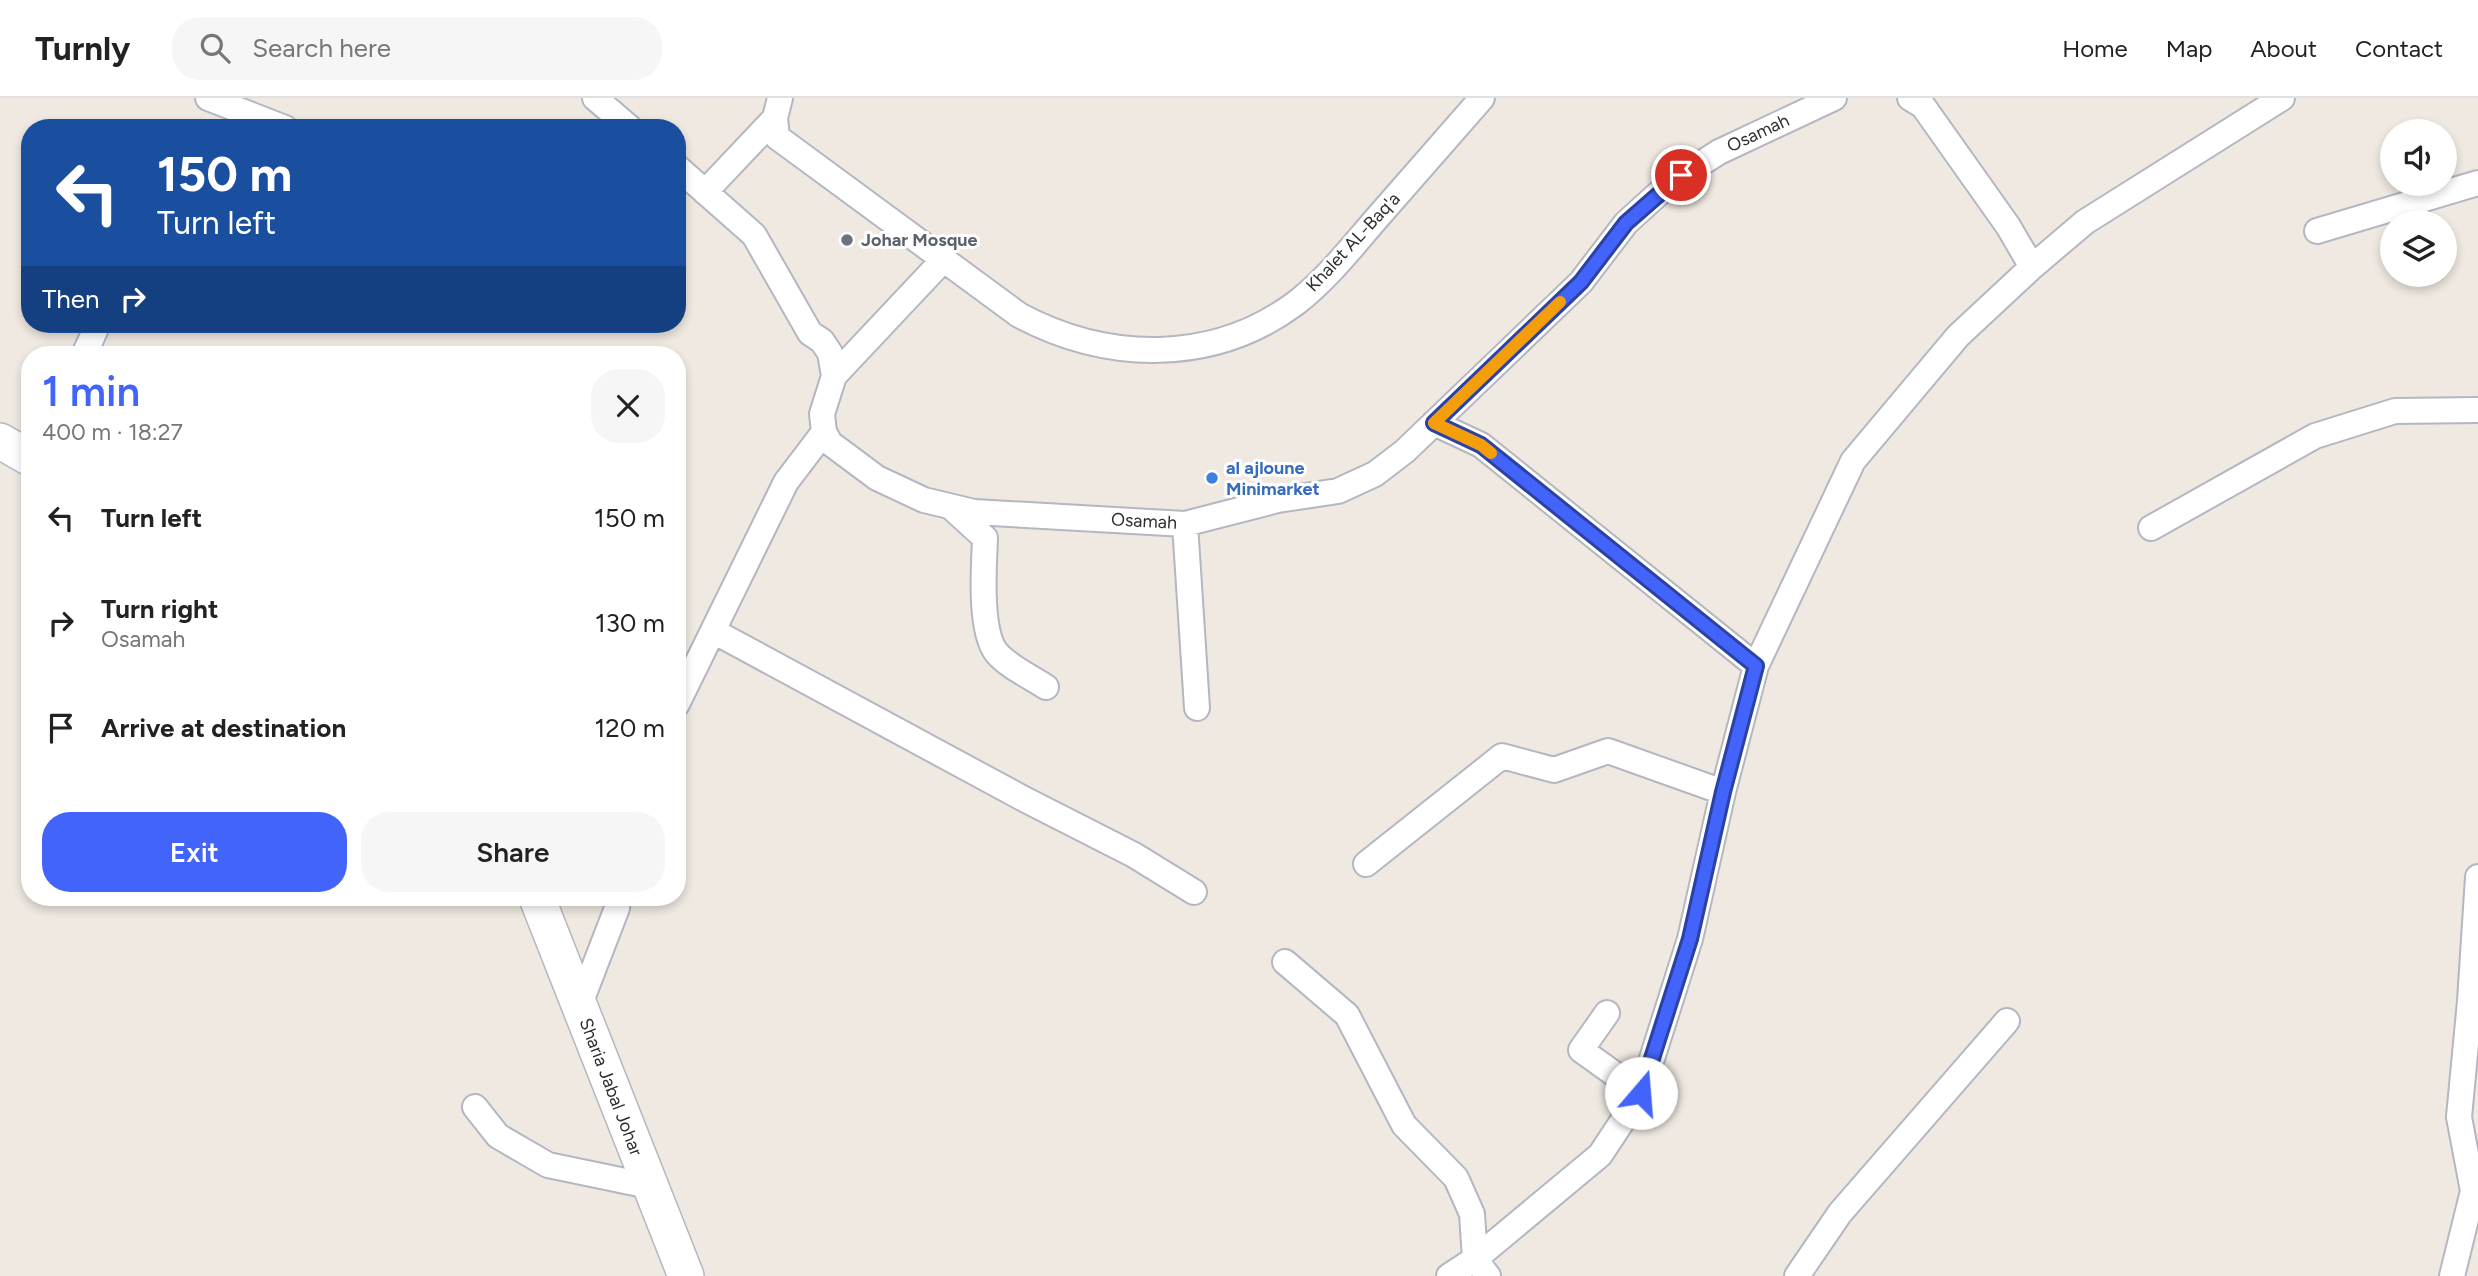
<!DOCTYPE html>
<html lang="en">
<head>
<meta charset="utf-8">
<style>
	body { margin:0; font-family:Figtree,sans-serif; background:#f6f6f6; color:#222; height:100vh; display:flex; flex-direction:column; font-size:26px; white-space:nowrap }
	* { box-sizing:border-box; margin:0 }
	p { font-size:23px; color:#767676 }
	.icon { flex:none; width:38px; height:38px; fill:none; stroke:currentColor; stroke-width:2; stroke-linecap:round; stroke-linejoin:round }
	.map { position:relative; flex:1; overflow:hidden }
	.side { position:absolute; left:21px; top:248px; width:665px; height:560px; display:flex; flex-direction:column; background:#fff; border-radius:28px; box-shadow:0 4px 10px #0003 }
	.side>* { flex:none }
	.hud { position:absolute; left:21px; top:21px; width:665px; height:214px; border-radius:28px; box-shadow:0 4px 10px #0003; background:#1a4fa0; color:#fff; overflow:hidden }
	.buttons { position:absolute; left:2380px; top:21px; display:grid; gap:14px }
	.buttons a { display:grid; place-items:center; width:77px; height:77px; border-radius:50%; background:#fff; box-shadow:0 4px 10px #0003; font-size:35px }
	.pin { position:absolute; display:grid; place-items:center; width:60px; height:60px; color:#fff; margin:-30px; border:4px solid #fff; border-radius:50%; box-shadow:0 2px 7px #0007 }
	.me { position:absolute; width:77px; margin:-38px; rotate:18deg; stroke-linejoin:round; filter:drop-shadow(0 0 5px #0008) }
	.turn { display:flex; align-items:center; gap:24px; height:147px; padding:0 21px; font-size:32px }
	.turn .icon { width:91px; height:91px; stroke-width:2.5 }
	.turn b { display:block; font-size:49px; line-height:60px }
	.then { display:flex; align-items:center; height:66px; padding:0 21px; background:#0003; gap:14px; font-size:26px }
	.round { display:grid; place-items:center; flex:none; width:74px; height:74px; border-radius:28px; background:#f6f6f6 }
	.head { display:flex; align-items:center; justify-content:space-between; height:119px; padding:0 21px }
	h1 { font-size:42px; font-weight:600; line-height:52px; color:#4264fb }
	.button { display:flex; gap:14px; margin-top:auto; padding:14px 21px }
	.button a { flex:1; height:80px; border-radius:28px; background:#4264fb; color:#fff; font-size:28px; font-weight:600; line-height:80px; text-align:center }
	.button a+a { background:#f6f6f6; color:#222 }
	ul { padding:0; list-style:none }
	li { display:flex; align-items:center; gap:21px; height:105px; padding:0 21px }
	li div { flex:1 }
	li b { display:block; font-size:26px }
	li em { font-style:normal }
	header { display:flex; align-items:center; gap:42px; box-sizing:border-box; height:98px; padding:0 35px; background:#fff; border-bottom:2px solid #e0e0e0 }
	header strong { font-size:33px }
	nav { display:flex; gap:38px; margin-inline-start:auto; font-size:24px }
	.search { width:490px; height:63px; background:#f6f6f6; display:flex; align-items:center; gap:18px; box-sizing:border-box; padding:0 24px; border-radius:28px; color:#767676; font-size:26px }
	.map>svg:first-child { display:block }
</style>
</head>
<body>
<header>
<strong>Turnly</strong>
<div class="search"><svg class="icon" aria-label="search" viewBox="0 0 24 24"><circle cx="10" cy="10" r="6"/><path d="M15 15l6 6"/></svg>Search here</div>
<nav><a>Home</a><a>Map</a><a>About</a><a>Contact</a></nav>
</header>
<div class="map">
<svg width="2478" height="1178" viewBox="0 0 2478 1178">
	<rect width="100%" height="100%" fill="#efe9e1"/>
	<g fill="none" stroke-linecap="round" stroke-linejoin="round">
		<!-- street casing -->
		<g stroke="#b4b7c1" stroke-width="28">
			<path id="street" d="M208 0 285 30
				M595 0 630 30
				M1910 0 1923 8 2008 128 2032 169
				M775 20 777 39 1019 217C1107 264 1213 267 1296 205 1327 181 1351 150 1377 120 1412 80 1447 40 1482 0
				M677 69 754 137 810 235 822 243 830 255 834 278 822 316 824 334 830 345 877 380 924 402 974 414 1185 426 1278 402 1338 393 1375 376 1405 353 1581 184 1626 125 1669 86 1719 54 1834 0
				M705 94 775 20 780 0
				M2317 133 2478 85
				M84 257 98 226
				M834 278 945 160
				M1434 325 1481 347 1756 568
				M952 410 985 440C984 467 979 531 996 554 1007 568 1031 579 1046 589
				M1185 426 1197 610
				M2151 430 2315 338 2395 313 2478 312
				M715 534 1024 701 1134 757 1194 794
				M677 606 786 384 824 334
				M1366 766 1502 658 1554 672 1608 653 1723 694
				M1285 864 1347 917 1404 1027 1456 1080 1472 1116 1475 1161 1488 1178
				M580 906 617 810 618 800
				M1607 915 1581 952 1641 995
				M475 1009 498 1038 548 1067 649 1088
				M1449 1178 1475 1161 1600 1057 1641 995 1690 841 1723 694 1756 568 1853 363 1958 238 2032 169 2085 124 2282 0
				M1797 1178 1840 1115 2007 923
				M2452 1178 2473 1093 2459 1019 2470 903 2478 779"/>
		</g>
		<!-- secondary casing -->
		<g stroke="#b4b7c1" stroke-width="38">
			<path id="secondary" d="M0 343 30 360
				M537 800 686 1178"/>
		</g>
		<!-- street -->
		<use href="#street" stroke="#fff" stroke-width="24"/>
		<!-- secondary -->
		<use href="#secondary" stroke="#fff" stroke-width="35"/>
	</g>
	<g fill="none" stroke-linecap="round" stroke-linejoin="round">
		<!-- route casing -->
		<g stroke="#2b41a3" stroke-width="18">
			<path id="route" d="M1641 995 1690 841 1723 694 1756 568 1481 347 1434 325 1581 184 1626 125 1681 77"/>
		</g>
		<!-- route -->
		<use href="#route" stroke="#4264fb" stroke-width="12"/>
		<!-- slow -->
		<path stroke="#f59e0b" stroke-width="12" d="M1491 355 1481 347 1434 325 1560 204"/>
	</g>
	<!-- markers -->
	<circle fill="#6b7280" stroke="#fff" stroke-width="2.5" cx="847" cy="142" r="7"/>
	<circle fill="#3f7fe0" stroke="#fff" stroke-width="2.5" cx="1212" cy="380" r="7"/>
	<g text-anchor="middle" stroke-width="6" stroke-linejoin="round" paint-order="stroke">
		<!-- street labels -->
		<g font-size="18" fill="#2e2e2e" stroke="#fff">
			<text transform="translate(1758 35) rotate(-25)" y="6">Osamah</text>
			<text transform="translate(1353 144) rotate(-47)" y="6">Khalet AL-Baq'a</text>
			<text transform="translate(1144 423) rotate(3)" y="6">Osamah</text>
			<text transform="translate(611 989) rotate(69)" y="6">Sharia Jabal Johar</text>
		</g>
		<!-- worship labels -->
		<g font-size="18" font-weight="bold" fill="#5b616d" stroke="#fff" text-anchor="start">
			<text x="861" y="148">Johar Mosque</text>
		</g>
		<!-- shop labels -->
		<g font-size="18" font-weight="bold" fill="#366cbe" stroke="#fff" text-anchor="start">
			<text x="1226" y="376">al ajloune<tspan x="1226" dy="21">Minimarket</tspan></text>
		</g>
	</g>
</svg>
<div class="buttons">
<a><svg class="icon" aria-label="sound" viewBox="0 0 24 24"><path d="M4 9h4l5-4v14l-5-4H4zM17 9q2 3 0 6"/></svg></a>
<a><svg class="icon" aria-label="layers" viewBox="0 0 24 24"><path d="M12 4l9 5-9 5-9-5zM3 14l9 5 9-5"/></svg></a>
</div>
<div class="pin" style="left:1681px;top:77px;background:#d93025"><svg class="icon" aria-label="arrive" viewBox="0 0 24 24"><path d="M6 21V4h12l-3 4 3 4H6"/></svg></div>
<svg class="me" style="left:1641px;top:995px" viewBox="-20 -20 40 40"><circle r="19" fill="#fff"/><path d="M0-13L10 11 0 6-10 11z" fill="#4264fb"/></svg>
<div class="hud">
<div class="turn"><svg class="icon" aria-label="left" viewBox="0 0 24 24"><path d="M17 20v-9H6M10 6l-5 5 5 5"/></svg><div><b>150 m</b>Turn left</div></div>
<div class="then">Then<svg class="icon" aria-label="right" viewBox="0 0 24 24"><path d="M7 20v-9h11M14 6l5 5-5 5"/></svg></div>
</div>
<section class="side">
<div class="head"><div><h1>1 min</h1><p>400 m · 18:27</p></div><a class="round"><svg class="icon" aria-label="close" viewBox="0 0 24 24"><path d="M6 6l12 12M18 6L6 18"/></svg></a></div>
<ul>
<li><svg class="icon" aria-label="left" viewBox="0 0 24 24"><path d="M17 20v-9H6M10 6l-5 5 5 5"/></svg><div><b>Turn left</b></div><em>150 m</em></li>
<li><svg class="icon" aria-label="right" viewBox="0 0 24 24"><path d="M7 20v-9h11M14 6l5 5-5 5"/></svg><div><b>Turn right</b><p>Osamah</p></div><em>130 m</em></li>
<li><svg class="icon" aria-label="arrive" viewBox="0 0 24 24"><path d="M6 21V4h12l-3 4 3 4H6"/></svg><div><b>Arrive at destination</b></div><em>120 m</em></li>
</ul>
<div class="button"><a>Exit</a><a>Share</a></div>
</section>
</div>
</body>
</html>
